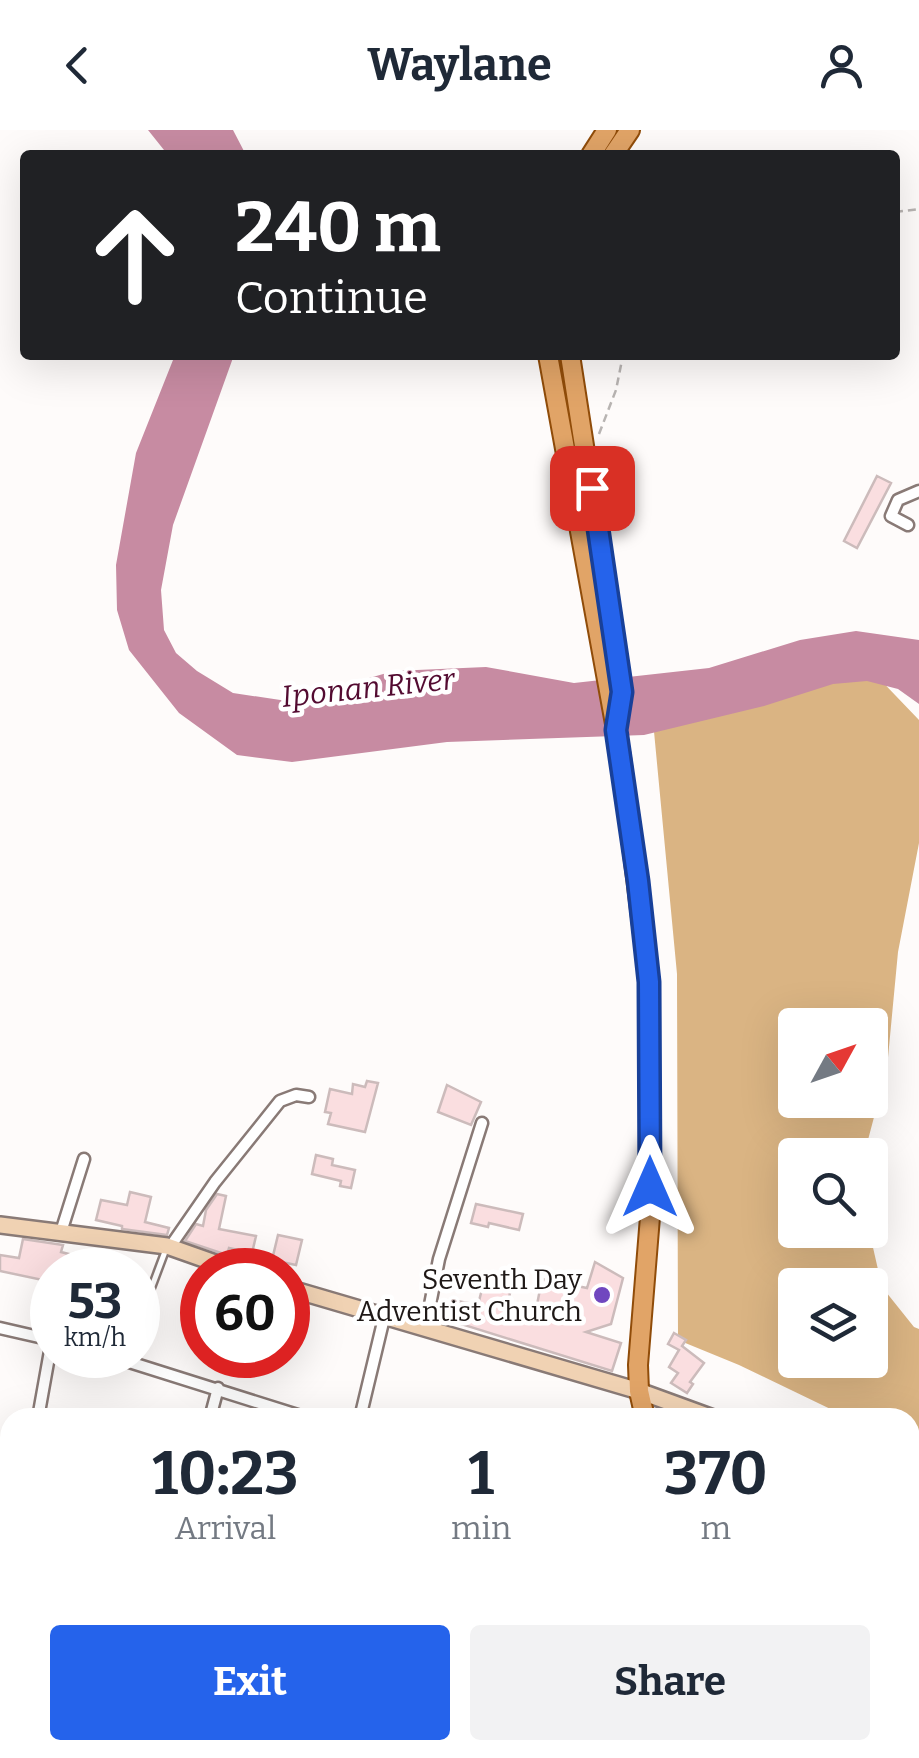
<!DOCTYPE html>
<html lang="en">
<head>
<meta charset="utf-8">
<style>
	body { margin:0; font-family:Bitter,serif; background:#f2f2f3; color:#1f2937; height:100vh; display:flex; flex-direction:column; font-size:38px; white-space:nowrap }
	* { box-sizing:border-box; margin:0 }
	p { font-size:32px; color:#747a83 }
	.icon { flex:none; width:55px; height:55px; fill:none; stroke:currentColor; stroke-width:2; stroke-linecap:round; stroke-linejoin:round }
	.map { position:relative; flex:1; overflow:hidden }
	.sheet { position:absolute; left:0px; top:1278px; width:920px; height:352px; display:flex; flex-direction:column; background:#fff; border-radius:30px 30px 0 0; box-shadow:0 10px 40px #0002 }
	.sheet>* { flex:none }
	.banner { position:absolute; left:20px; top:20px; width:880px; height:210px; border-radius:10px; box-shadow:0 10px 40px #0002; background:#202124; color:#fff; overflow:hidden }
	.needle { width:65px; rotate:50deg }
	.buttons { position:absolute; left:778px; top:878px; display:grid; gap:20px }
	.buttons a { display:grid; place-items:center; width:110px; height:110px; border-radius:10px; background:#fff; box-shadow:0 10px 40px #0002; font-size:50px }
	.speed { position:absolute; left:30px; top:1118px; display:flex; gap:20px; font-size:50px; font-weight:700; text-align:center }
	.speed>* { display:grid; place-content:center; width:130px; height:130px; border-radius:50%; background:#fff; box-shadow:0 10px 40px #0002; line-height:1 }
	.speed small { font-size:25px; font-weight:400 }
	.speed .limit { border:15px solid #d22; background:#fff; color:#111 }
	.pin { position:absolute; display:grid; place-items:center; width:85px; height:85px; color:#fff; margin:-42px; border-radius:20px; box-shadow:0 5px 15px #0006 }
	.me { position:absolute; width:110px; margin:-55px; rotate:0deg; stroke-linejoin:round; filter:drop-shadow(0 0 8px #0008) }
	.turn { display:flex; align-items:center; gap:35px; height:210px; padding:0 50px; font-size:45px }
	.turn .icon { width:130px; height:130px; stroke-width:2.5 }
	.turn b { display:block; font-size:70px; line-height:85px }
	.eta { display:flex; justify-content:space-evenly; align-items:center; height:170px; text-align:center }
	.eta b { font-size:60px; font-weight:700; line-height:70px }
	.button { display:flex; gap:20px; margin-top:auto; padding:20px 50px }
	.button a { flex:1; height:115px; border-radius:10px; background:#2563eb; color:#fff; font-size:40px; font-weight:700; line-height:115px; text-align:center }
	.button a+a { background:#f2f2f3; color:#1f2937 }
	header { display:flex; justify-content:space-between; align-items:center; height:130px; padding:0 50px; background:#fff; font-size:45px; font-weight:700 }
	.map>svg:first-child { display:block }
</style>
</head>
<body>
<header><svg class="icon" aria-label="back" viewBox="0 0 24 24"><path d="M15 5l-7 7 7 7"/></svg>Waylane<svg class="icon" aria-label="person" viewBox="0 0 24 24"><circle cx="12" cy="8" r="4"/><path d="M4 21q1-7 8-7t8 7"/></svg></header>
<div class="map">
<svg width="919" height="1628" viewBox="0 0 919 1628">
	<rect width="100%" height="100%" fill="#fefbfa"/>
	<!-- forest -->
	<path fill="#dab483" fill-rule="evenodd" d="M872 541 919 590V713L898 822 887 938 864 1025H795V1100H869L882 1157 914 1197 919 1199V1340L910 1334V1288L847 1287 739 1235 678 1210 677 844 653 591ZM795 895H870V970H795ZM795 1155H870V1230H795Z"/>
	<!-- water -->
	<path fill="#c78ba2" d="M148 0H233L246 25H168Z
		M175 225H234L173 395 161 460 164 500 176 523 197 541 233 563 287 571 394 541 486 537 574 553 709 538 800 510 856 501 919 510V574L898 559 867 551 833 554 764 576 644 605 447 612 292 632 237 625 179 583 129 520 117 480 116 435 136 323Z"/>
	<!-- building -->
	<path fill="#fadee0" stroke="#cbb" stroke-width="2.5" d="M877 346 891 353 857 418 844 411Z
		M367 951 378 953 365 1002 328 994 331 983 325 982 330 959 352 964 353 954 365 957Z
		M447 955 481 972 471 995 438 982Z
		M316 1025 333 1029 332 1035 355 1040 351 1058 340 1056 341 1051 312 1044Z
		M130 1062 151 1067 145 1092 169 1098 167 1105 122 1099V1096L96 1090 101 1070 127 1075Z
		M217 1064 226 1066 219 1099 256 1106 252 1123 229 1118 227 1125 185 1111 196 1094 203 1096 206 1080Z
		M476 1074 523 1084 519 1100 489 1093 488 1097 471 1093Z
		M278 1105 302 1110 296 1135 272 1130Z
		M23 1109 63 1115 61 1122 116 1136V1140H52V1152L0 1141V1125L19 1128Z
		M595 1132 623 1148 611 1194 586 1202 621 1213 612 1241 448 1190 452 1170 478 1175 485 1147 512 1154 508 1172 536 1180 542 1149 587 1158Z
		M674 1203 686 1210 682 1216 704 1233 690 1252 693 1254 687 1263 671 1253 678 1243 669 1237 679 1220 668 1214Z
		M0 1345 10 1347V1450L0 1449Z"/>
	<g fill="none" stroke-linecap="round" stroke-linejoin="round">
		<!-- lane casing -->
		<g stroke="#897a76" stroke-width="10">
			<path id="lane" d="M151 1159 166 1119"/>
		</g>
		<!-- street casing -->
		<g stroke="#897a76" stroke-width="15">
			<path id="street" d="M908 395 891 386 898 370 919 361
				M61 1102 84 1029
				M170 1117 215 1052 280 971 296 965 309 967
				M0 1198 52 1210
				M425 1200 439 1129 482 993
				M107 1225 307 1288
				M38 1288 52 1210
				M210 1288 218 1258
				M360 1288 384 1188
				M0 1321 10 1323"/>
		</g>
		<!-- secondary casing -->
		<g stroke="#897a76" stroke-width="20">
			<path id="secondary" d="M0 1095 167 1116 235 1140
				M288 1158 639 1261 713 1288
				M910 1390 919 1394"/>
		</g>
		<!-- primary casing -->
		<g stroke="#904c09" stroke-width="22">
			<path id="primary" d="M591 25 607 0
				M613 25 630 0
				M548 225 621 627 649 852 650 1087 638 1235 639 1261 645 1288
				M570 225 622 562 618 585
				M685 1620 687 1628"/>
		</g>
		<!-- path -->
		<path stroke="#b8b4b2" stroke-width="2.5" stroke-dasharray="8 5" stroke-linecap="butt" d="M895 82 919 79
			M599 304 616 260 623 225"/>
		<!-- lane -->
		<use href="#lane" stroke="#fff" stroke-width="5"/>
		<!-- street -->
		<use href="#street" stroke="#fff" stroke-width="10"/>
		<!-- secondary -->
		<use href="#secondary" stroke="#f0d2b3" stroke-width="15"/>
		<!-- primary -->
		<use href="#primary" stroke="#e1a467" stroke-width="18"/>
	</g>
	<g fill="none" stroke-linecap="round" stroke-linejoin="round">
		<!-- route casing -->
		<g stroke="#184099" stroke-width="25">
			<path id="route" d="M592 358 622 562 616 600 638 751 649 852 650 1057"/>
		</g>
		<!-- route -->
		<use href="#route" stroke="#2563eb" stroke-width="18"/>
	</g>
	<!-- markers -->
	<circle fill="#7047bf" stroke="#fff" stroke-width="4" cx="602" cy="1165" r="10"/>
	<g text-anchor="middle" stroke-width="9" stroke-linejoin="round" paint-order="stroke">
		<!-- poi labels -->
		<g font-size="28" fill="#1e1816" stroke="#fff" text-anchor="end">
			<text x="582" y="1159">Seventh Day<tspan x="582" dy="32">Adventist Church</tspan></text>
		</g>
		<!-- water labels -->
		<g font-size="30" font-style="italic" fill="#530b31" stroke="#fff">
			<text transform="translate(368 558) rotate(-6)" y="10">Iponan River</text>
		</g>
	</g>
</svg>
<div class="buttons">
<a><svg class="needle" viewBox="-14 -14 28 28"><path d="M0-13l5 13h-10z" fill="#e53935"/><path d="M0 13l5-13h-10z" fill="#747a83"/></svg></a>
<a><svg class="icon" aria-label="search" viewBox="0 0 24 24"><circle cx="10" cy="10" r="6"/><path d="M15 15l6 6"/></svg></a>
<a><svg class="icon" aria-label="layers" viewBox="0 0 24 24"><path d="M12 4l9 5-9 5-9-5zM3 14l9 5 9-5"/></svg></a>
</div>
<div class="speed"><div>53<small>km/h</small></div><div class="limit">60</div></div>
<div class="pin" style="left:592px;top:358px;background:#d93025"><svg class="icon" aria-label="arrive" viewBox="0 0 24 24"><path d="M6 21V4h12l-3 4 3 4H6"/></svg></div>
<svg class="me" style="left:650px;top:1057px" viewBox="-20 -20 40 40"><path d="M0-17L14 15 0 8-14 15z" fill="#2563eb" stroke="#fff" stroke-width="4"/></svg>
<div class="banner">
<div class="turn"><svg class="icon" aria-label="ahead" viewBox="0 0 24 24"><path d="M12 20V5M6 11l6-6 6 6"/></svg><div><b>240 m</b>Continue</div></div>
</div>
<section class="sheet">
<div class="eta">
<div><b>10:23</b><p>Arrival</p></div>
<div><b>1</b><p>min</p></div>
<div><b>370</b><p>m</p></div>
</div>
<div class="button"><a>Exit</a><a>Share</a></div>
</section>
</div>
</body>
</html>
